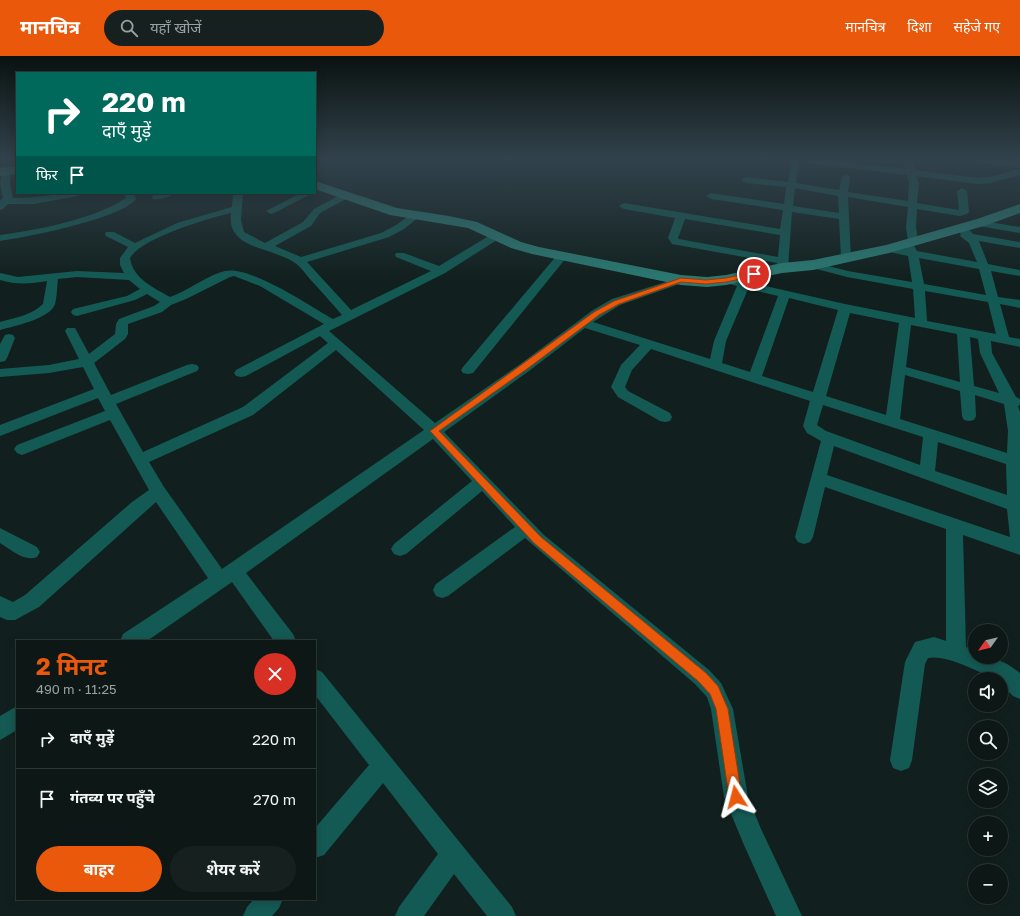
<!DOCTYPE html>
<html lang="hi">
<head>
<meta charset="utf-8">
<style>
	body { margin:0; font-family:"Golos Text","Noto Sans Devanagari",sans-serif; background:#16211f; color:#f1f3f6; height:100vh; display:flex; flex-direction:column; font-size:15px; white-space:nowrap }
	* { box-sizing:border-box; margin:0 }
	p { font-size:13px; color:#9aa0a1 }
	.icon { flex:none; width:22px; height:22px; fill:none; stroke:currentColor; stroke-width:2; stroke-linecap:round; stroke-linejoin:round }
	.map { position:relative; flex:1; overflow:hidden }
	.details { position:absolute; left:16px; top:584px; width:300px; height:260px; display:flex; flex-direction:column; background:#0d1816; border-radius:0px; box-shadow:0 2px 10px #0003,0 0 0 1px #2d3735 }
	.details>* { flex:none }
	.banner { position:absolute; left:16px; top:16px; width:300px; height:122px; border-radius:0px; box-shadow:0 2px 10px #0003,0 0 0 1px #2d3735; background:#00695c; color:#fff; overflow:hidden }
	.needle { width:26px; rotate:236deg }
	.tools { position:absolute; left:968px; top:568px; display:grid; gap:8px }
	.tools a { display:grid; place-items:center; width:40px; height:40px; border-radius:50%; background:#0d1816; box-shadow:0 2px 10px #0003,0 0 0 1px #2d3735; font-size:20px }
	.pin { position:absolute; display:grid; place-items:center; width:34px; height:34px; color:#fff; margin:-17px; border:2px solid #fff; border-radius:50%; box-shadow:0 1px 4px #0007 }
	.me { position:absolute; width:44px; margin:-22px; rotate:351deg; stroke-linejoin:round; filter:drop-shadow(0 0 3px #0008) }
	.turn { display:flex; align-items:center; gap:14px; height:84px; padding:0 20px; font-size:18px }
	.turn .icon { width:52px; height:52px; stroke-width:2.5 }
	.turn b { display:block; font-size:28px; line-height:34px }
	.then { display:flex; align-items:center; height:38px; padding:0 20px; background:#0003; gap:8px; font-size:15px }
	.round { display:grid; place-items:center; flex:none; width:42px; height:42px; border-radius:21px; background:#16211f }
	.headline { display:flex; align-items:center; justify-content:space-between; height:68px; padding:0 20px }
	h1 { font-size:24px; font-weight:700; line-height:30px; color:#ea580c }
	.action { display:flex; gap:8px; margin-top:auto; padding:8px 20px }
	.action a { flex:1; height:46px; border-radius:24px; background:#ea580c; color:#fff; font-size:16px; font-weight:700; line-height:46px; text-align:center }
	.action a+a { background:#16211f; color:#f1f3f6 }
	ul { padding:0; list-style:none }
	li { display:flex; align-items:center; gap:12px; height:60px; padding:0 20px; border-top:1px solid #2d3735 }
	li div { flex:1 }
	li b { display:block; font-size:15px }
	li em { font-style:normal }
	header { display:flex; align-items:center; gap:24px; box-sizing:border-box; height:56px; padding:0 20px; background:#ea580c; color:#fff }
	header strong { font-size:19px }
	nav { display:flex; gap:22px; margin-inline-start:auto; font-size:14px }
	.search { width:280px; height:36px; background:#16211f; display:flex; align-items:center; gap:10px; box-sizing:border-box; padding:0 14px; border-radius:22px; color:#9aa0a1; font-size:15px }
	.map>svg:first-child { display:block }
</style>
</head>
<body>
<header>
<strong>मानचित्र</strong>
<div class="search"><svg class="icon" aria-label="search" viewBox="0 0 24 24"><circle cx="10" cy="10" r="6"/><path d="M15 15l6 6"/></svg>यहाँ खोजें</div>
<nav><a>मानचित्र</a><a>दिशा</a><a>सहेजे गए</a></nav>
</header>
<div class="map">
<svg width="1020" height="860" viewBox="0 0 1020 860">
	<rect width="100%" height="100%" fill="#11201e"/>
	<g fill="none" stroke-linecap="round" stroke-linejoin="round">
		<!-- street -->
		<path fill="#145a54" fill-rule="evenodd" d="M792 104H800L796 127 839 134 842 121 846 118 850 121 848 136 908 145 909 127 907 119 809 107 805 104H830L905 113 903 104H911L915 114 978 122 990 121 1020 113V119L990 127 978 128 916 120 919 127 917 147 959 154 957 135 962 132 967 135 969 156 967 158 960 160 917 153 916 171 918 185 913 188 917 195 977 206 969 187 960 180 961 178 957 172 958 170H966L973 178 1020 186V192L979 185 988 208 1020 214V220L991 215 998 241 1020 244V252L1000 248 1009 281 1020 283V291L991 285 992 297 1016 341 1020 343V349L1018 350 1020 356V499L963 479 966 591 975 595V601C994 601 1005 605 1020 617V643L1013 640 1001 628V623H996C978 616 947 598 928 602L925 608 912 704 909 712 901 715 893 712 890 704 905 606 915 586 934 581 946 585V473L825 431 813 481 810 486 804 488 798 486 795 481 821 385 807 377 803 370 810 345 651 293 632 314 625 331 628 335 670 357 672 361 670 365 665 366 660 365 618 341 611 331 621 309 640 289 585 272 529 315 444 376 544 479 709 614 721 627 733 653 748 741 761 773 802 860H776L744 789 724 741 711 653 707 641 695 628 525 482 448 540 442 542 436 540 433 534 436 528 515 471 482 435 406 498 400 500 394 498 391 493 394 488 472 425 433 383 246 517 293 578 296 585H274L232 526 147 585H120L123 578 208 522 156 446 39 551 15 564H7L0 561V540L13 546 25 539 132 446 149 434 110 364 27 397 22 399 17 397 14 393 17 389 105 355 98 342 0 380V369L94 333 83 311 49 317 0 321V313L49 309 79 303 65 275 67 272H75L89 298 115 278 116 268 119 263 154 250 160 246 147 238 135 244 77 260 73 259 71 256 73 253 127 240 140 233 129 224 77 221 58 223C57 231 57 241 55 248 50 263 14 270 0 274V266C14 262 32 259 43 248L47 225C31 228 16 229 0 224V217L18 221 77 215 124 217 120 209V202L128 191 106 180 105 178 106 176H114L135 187 177 167 232 151 233 137H243L241 164 244 176 265 187 303 166 314 153 342 138H348L350 140 348 142 320 157 311 170 275 190 301 201 381 177 396 169 413 157H419L421 159 419 161 404 173 389 181 307 206 351 254 431 215 396 201 395 199 396 197H404L439 210 492 178H500L501 180 500 182 445 217 329 275 435 367 519 309 593 254 612 243 681 221 685 222 687 224 685 226 620 249 593 266 710 303 714 285 737 230 722 226 720 224 722 222 726 221 845 248 915 262 913 233 847 221 809 211 808 209 813 206 848 215 912 226 908 200 885 195 884 193 889 190 905 193 903 188 908 185 906 171 908 151 848 141 851 201 846 204 841 201 839 163 792 156 788 212 782 215 776 212 777 207 672 188 668 182 675 162 624 153 619 150 624 147 780 173 783 154 711 143 706 140 711 137 784 148 786 131 746 127 741 124 746 121 788 126ZM795 132 838 140 839 157 793 150ZM231 157C226 194 273 191 295 207 300 210 305 217 309 222 320 234 331 246 342 259L333 263C310 250 250 209 225 215 207 219 188 235 170 241 153 231 133 223 130 202 141 182 209 162 231 157ZM685 163 780 179 778 201 679 183 678 182ZM919 202 979 213 986 239 924 228ZM234 220 260 230 324 268 236 314 234 317 236 320 241 321 246 320 320 280 328 287 243 351 143 396 116 348 197 315 199 312 197 309 192 308 187 309 111 339 94 307 125 283 128 278V268L162 256 171 249 186 243 230 221ZM748 233 778 240 750 316 722 307 726 285ZM925 235 988 246 996 278 927 265ZM789 242 838 254 813 336 762 320ZM850 257 899 267 886 359 826 340ZM911 269 957 278 960 326 906 311ZM970 281 978 283 980 297 999 337 974 330ZM336 294 424 374 222 513 164 431 149 406 253 359ZM905 319 960 335 962 360 964 364 969 365 974 364 976 360 975 339 1004 348 1008 375 1007 397 900 363ZM823 349 923 381 920 409 826 375 817 369ZM938 386 1006 408 1007 439 935 415ZM834 390 1007 453 1010 481 827 419Z
			M979 104H1003L1020 106V112L983 107Z
			M7 112 11 115 10 127 13 142C36 142 59 137 83 137L78 140 34 148H8L3 153 0 154V145L3 142 0 127 3 115Z
			M124 137H134L136 143C120 163 27 181 0 185V179C37 174 95 163 126 142Z
			M159 137H174C170 141 159 144 153 143L151 141Z
			M301 137H313L274 157 271 158 266 155Z
			M977 164 1020 171V177L973 169 972 167 973 165Z
			M562 197 567 200 566 202 473 317 468 318 463 317 461 314 463 311 558 198Z
			M9 278 13 279 15 282 7 302 5 305 0 306V288L5 279Z
			M0 472 37 491 40 496 37 501C25 506 11 494 0 487Z
			M315 613 322 616 512 851 516 860H487L454 818 424 860H395L399 851 438 798 383 727 324 799 315 802V772L369 709 315 639Z
			M17 650V674L0 684V660Z
			M254 843H283L279 852 272 860H243L247 851Z"/>
		<!-- secondary -->
		<path fill="#2a7871" fill-rule="evenodd" d="M17 110V118L0 120V112Z
			M315 125 397 152 449 160 477 166 521 186 539 191 681 219 707 221 726 219 782 207 813 204 886 189 977 163 1020 148V157L987 169 889 197 813 214 782 217 726 229 707 231 681 229 532 198 511 192 468 172 390 159 315 133Z"/>
	</g>
	<!-- sky -->
	<linearGradient id="sky" x2="0" y2="1"><stop stop-color="#091210"/><stop offset="0.46" stop-color="#32424c"/><stop offset="1" stop-color="#32424c" stop-opacity="0"/></linearGradient>
	<rect width="1020" height="224" fill="url(#sky)"/>
	<!-- route -->
	<path fill="#ea580c" stroke="#983908" d="M754 216 757 218 756 220 726 226 706 228 681 226 619 248 599 259 527 313 439 375 541 481 706 617 718 630 728 653 742 741 740 746 736 747 731 746 729 741 716 653 710 638 698 625 534 487 430 375 594 256 614 245 681 222 706 224 726 222Z"/>
</svg>
<div class="tools">
<a><svg class="needle" viewBox="-14 -14 28 28"><path d="M0-13l5 13h-10z" fill="#e53935"/><path d="M0 13l5-13h-10z" fill="#9aa0a1"/></svg></a>
<a><svg class="icon" aria-label="sound" viewBox="0 0 24 24"><path d="M4 9h4l5-4v14l-5-4H4zM17 9q2 3 0 6"/></svg></a>
<a><svg class="icon" aria-label="search" viewBox="0 0 24 24"><circle cx="10" cy="10" r="6"/><path d="M15 15l6 6"/></svg></a>
<a><svg class="icon" aria-label="layers" viewBox="0 0 24 24"><path d="M12 4l9 5-9 5-9-5zM3 14l9 5 9-5"/></svg></a>
<a>+</a>
<a>−</a>
</div>
<div class="pin" style="left:754px;top:218px;background:#d93025"><svg class="icon" aria-label="arrive" viewBox="0 0 24 24"><path d="M6 21V4h12l-3 4 3 4H6"/></svg></div>
<svg class="me" style="left:736px;top:741px" viewBox="-20 -20 40 40"><path d="M0-17L14 15 0 8-14 15z" fill="#ea580c" stroke="#fff" stroke-width="4"/></svg>
<div class="banner">
<div class="turn"><svg class="icon" aria-label="right" viewBox="0 0 24 24"><path d="M7 20v-9h11M14 6l5 5-5 5"/></svg><div><b>220 m</b>दाएँ मुड़ें</div></div>
<div class="then">फिर<svg class="icon" aria-label="arrive" viewBox="0 0 24 24"><path d="M6 21V4h12l-3 4 3 4H6"/></svg></div>
</div>
<section class="details">
<div class="headline"><div><h1>2 मिनट</h1><p>490 m · 11:25</p></div><a class="round" style="background:#d93025;color:#fff"><svg class="icon" aria-label="close" viewBox="0 0 24 24"><path d="M6 6l12 12M18 6L6 18"/></svg></a></div>
<ul>
<li><svg class="icon" aria-label="right" viewBox="0 0 24 24"><path d="M7 20v-9h11M14 6l5 5-5 5"/></svg><div><b>दाएँ मुड़ें</b></div><em>220 m</em></li>
<li><svg class="icon" aria-label="arrive" viewBox="0 0 24 24"><path d="M6 21V4h12l-3 4 3 4H6"/></svg><div><b>गंतव्य पर पहुँचे</b></div><em>270 m</em></li>
</ul>
<div class="action"><a>बाहर</a><a>शेयर करें</a></div>
</section>
</div>
</body>
</html>
